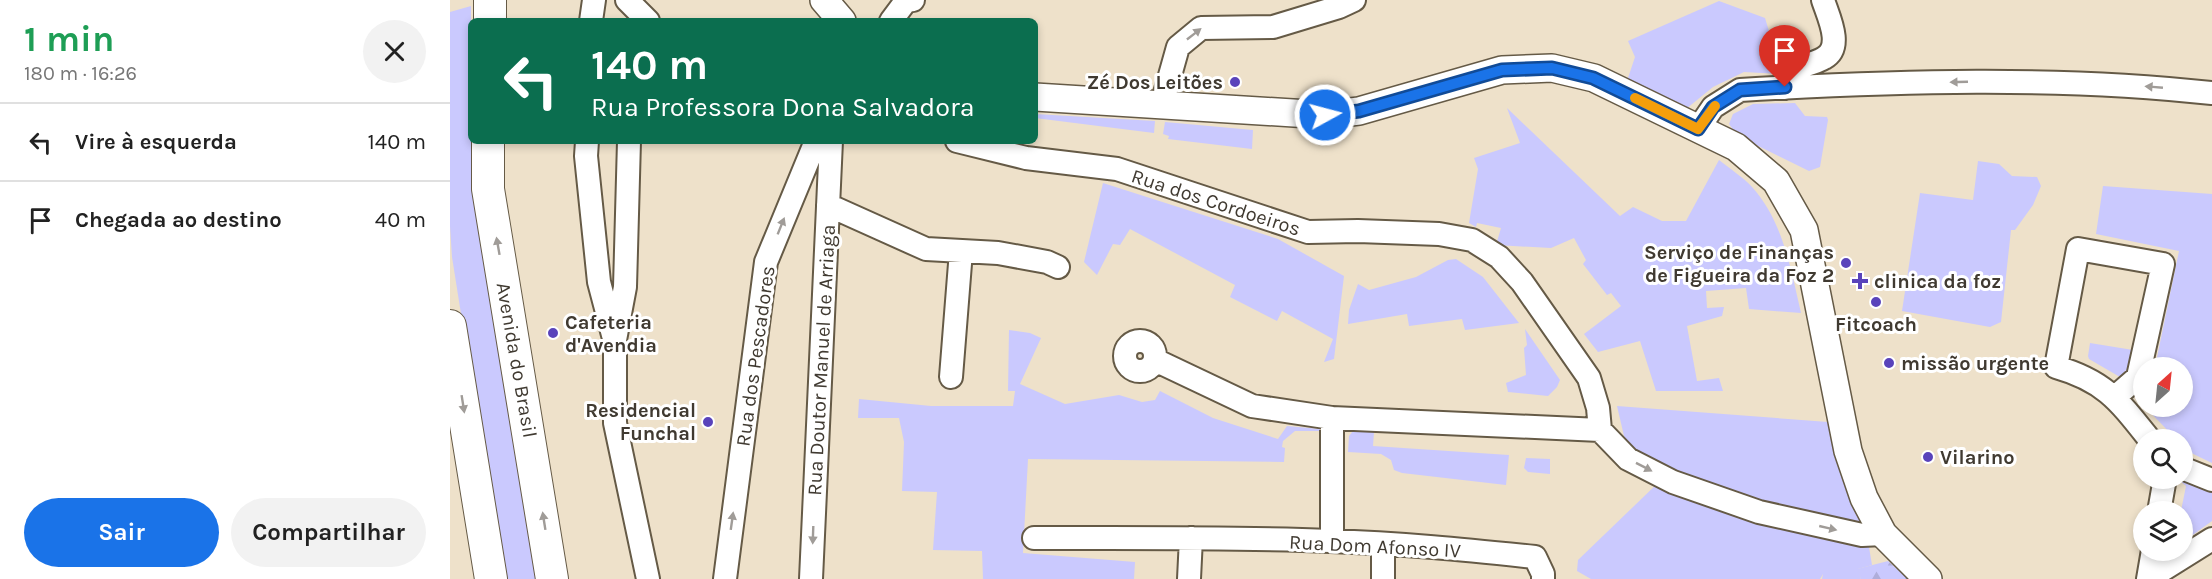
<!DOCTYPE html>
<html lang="pt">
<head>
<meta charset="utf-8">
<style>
	body { margin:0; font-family:Karla,sans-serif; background:#f2f2f2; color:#222; height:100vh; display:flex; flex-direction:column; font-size:22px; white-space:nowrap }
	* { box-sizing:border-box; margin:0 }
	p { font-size:20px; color:#767676 }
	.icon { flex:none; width:33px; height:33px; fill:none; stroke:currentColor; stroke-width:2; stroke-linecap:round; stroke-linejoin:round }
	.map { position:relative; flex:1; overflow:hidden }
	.sheet { display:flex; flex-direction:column; background:#fff; width:450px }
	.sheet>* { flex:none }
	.guide { position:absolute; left:18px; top:18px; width:570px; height:126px; border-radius:9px; box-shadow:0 3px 9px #0003; background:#0b6e4f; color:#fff; overflow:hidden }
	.needle { width:39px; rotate:27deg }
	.tools { position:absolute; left:1683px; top:357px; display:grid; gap:12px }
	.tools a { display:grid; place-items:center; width:60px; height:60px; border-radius:50%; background:#fff; box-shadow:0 3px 9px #0003; font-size:30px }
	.pin { position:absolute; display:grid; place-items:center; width:51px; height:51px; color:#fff; margin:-62px -26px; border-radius:50% 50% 50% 0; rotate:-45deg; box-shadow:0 0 6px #0007 }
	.pin .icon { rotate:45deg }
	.me { position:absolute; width:66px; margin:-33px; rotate:83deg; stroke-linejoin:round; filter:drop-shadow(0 0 4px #0008) }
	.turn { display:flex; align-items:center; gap:21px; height:126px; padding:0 24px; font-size:27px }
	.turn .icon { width:78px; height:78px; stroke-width:2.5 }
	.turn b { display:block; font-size:42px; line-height:51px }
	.round { display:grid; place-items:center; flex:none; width:63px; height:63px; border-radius:32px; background:#f2f2f2 }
	.overview { display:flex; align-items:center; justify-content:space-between; height:102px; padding:0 24px }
	h1 { font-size:36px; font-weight:700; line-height:45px; color:#1e9e55 }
	.primary-button { display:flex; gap:12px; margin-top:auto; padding:12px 24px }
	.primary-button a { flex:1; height:69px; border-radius:36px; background:#1a73e8; color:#fff; font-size:24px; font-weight:700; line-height:69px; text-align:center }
	.primary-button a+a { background:#f2f2f2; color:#222 }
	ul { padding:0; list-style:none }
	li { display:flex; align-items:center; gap:18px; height:78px; padding:0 24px; border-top:2px solid #e0e0e0 }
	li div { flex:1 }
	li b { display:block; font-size:22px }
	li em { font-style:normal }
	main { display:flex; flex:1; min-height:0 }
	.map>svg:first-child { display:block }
</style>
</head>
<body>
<main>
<section class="sheet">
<div class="overview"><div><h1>1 min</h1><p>180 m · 16:26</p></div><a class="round"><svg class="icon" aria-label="close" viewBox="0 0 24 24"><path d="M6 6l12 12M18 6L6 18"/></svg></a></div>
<ul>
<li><svg class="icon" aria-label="left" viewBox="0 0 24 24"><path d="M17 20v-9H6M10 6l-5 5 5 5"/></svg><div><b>Vire à esquerda</b></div><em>140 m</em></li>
<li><svg class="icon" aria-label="arrive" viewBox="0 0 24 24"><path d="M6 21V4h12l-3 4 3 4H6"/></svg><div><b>Chegada ao destino</b></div><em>40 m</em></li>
</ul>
<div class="primary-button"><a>Sair</a><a>Compartilhar</a></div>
</section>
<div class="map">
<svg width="1762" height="579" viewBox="0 0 1762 579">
	<defs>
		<pattern id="forest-firs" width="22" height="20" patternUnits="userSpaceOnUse" patternTransform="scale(1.5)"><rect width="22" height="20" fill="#cac9fe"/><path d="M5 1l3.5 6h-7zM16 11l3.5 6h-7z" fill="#afadda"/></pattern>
	</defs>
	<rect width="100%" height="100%" fill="#eee1ca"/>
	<!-- green -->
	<path fill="#cac9fe" d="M1269 1 1315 18 1330 67V74L1294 72 1263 87 1236 109 1177 81 1185 57 1178 41Z
		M21 6V141H27L90 579H53L2 257 0 226V12Z
		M1345 103 1355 116 1377 117 1378 120 1370 167 1359 171 1288 136 1279 124 1283 114 1303 104Z
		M1057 108 1170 216 1183 207 1212 221H1236L1269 160C1280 169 1293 177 1302 187 1333 221 1341 270 1351 313L1299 309 1296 288 1256 291 1257 308 1274 307 1272 316 1237 326 1247 381 1269 378 1273 391H1206L1190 341 1148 352 1134 334 1171 306 1161 293 1157 295 1133 264 1136 260 1124 238 1101 248 1046 245 1051 228 1027 223 1026 227 1019 223 1028 169 1024 158 1070 143Z
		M585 114 705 121 704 133 585 118Z
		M715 122 803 130 802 149 718 139 719 136 713 134Z
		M1528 161 1549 164 1562 176 1587 177 1591 186 1583 205 1565 230H1561L1551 322 1540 327 1452 311 1470 193 1523 200Z
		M653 183 828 239 894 276 884 359 874 362 883 339 832 311 827 321 780 297 785 285 680 229 670 245 663 244 647 275 634 262Z
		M1653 186 1762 194V463L1737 451 1733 446 1732 440 1726 439 1695 407 1732 406V368L1705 367 1729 251 1646 234Z
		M1006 259 1033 277 1069 323 1015 330 1012 319 959 326 957 314 898 324 899 310 908 284 919 290 966 277 998 260Z
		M1075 329 1110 380 1107 387 1098 396 1058 392 1056 383 1076 375 1074 348 1077 345Z
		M559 330 580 333 591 338 570 384 615 404 669 395 692 402 705 400 710 391 763 418 828 439 837 426 870 429V431H845L833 441 832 447 835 448 834 462 578 459 573 553 685 562 684 579H533L532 551 483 550 487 492 452 491 454 442 449 418H408L409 399 481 406H563L565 391H558Z
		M1640 343 1683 350 1679 367 1670 377 1639 359 1638 356Z
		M1167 406 1378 422 1411 525 1347 515 1189 458 1174 436Z
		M903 431 924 432 923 446 1059 455 1056 485 952 473 944 470 941 460 931 454 898 452 899 436Z
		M1076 458 1100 459V474L1078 472 1074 468Z
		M1728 479 1762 485V521L1733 542 1731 511 1736 486Z
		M1210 481 1418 541 1422 565 1408 569 1411 579H1372L1373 574 1370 579H1141L1127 571 1128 560Z"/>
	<!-- forest -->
	<path fill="url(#forest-firs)" d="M1438 561 1458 579H1411L1407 569Z"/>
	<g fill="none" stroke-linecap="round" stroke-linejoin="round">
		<!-- minor casing -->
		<g stroke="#655a46" stroke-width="26">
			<path id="minor" d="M177 0 198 21
				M141 21 144 0
				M441 21 456 1 463 0
				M1335 88 1346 68C1355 65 1366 63 1374 58 1394 47 1378 16 1373 0
				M712 104 728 47 751 28 823 27 889 7 904 0
				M1248 129 1263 107 1290 90C1447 81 1606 76 1762 93
				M137 141 136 156 149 282 163 335
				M179 141 175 287 165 340V423L198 579
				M507 141 576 158 667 169 858 232 908 231 989 234 1022 240 1049 257 1072 282 1139 378 1148 408 1150 430 1178 459 1223 482 1309 512 1412 535 1433 534
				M378 205 476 249 548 253 597 262 608 267
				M675 356a15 15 0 1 1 30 0a15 15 0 1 1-30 0Z
				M705 360 802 406 882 418 1150 430
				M501 377 511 251
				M1665 397 1688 377 1713 264 1628 249 1606 367C1655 381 1669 401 1700 440
				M1732 468 1762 480
				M1709 512 1715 478
				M584 538C683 538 782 537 880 541 949 543 1017 550 1085 557L1093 574V579
				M882 541V418
				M933 544V579
				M275 579 316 262 366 141
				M361 579 381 141
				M739 579 741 538
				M1698 579 1762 539
				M1698 579 1703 550"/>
		</g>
		<!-- tertiary casing -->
		<g stroke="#655a46" stroke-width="30">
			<path id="tertiary" d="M374 0 392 21
				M585 97 875 115 909 111 1052 70 1102 68 1144 78 1286 147 1326 181 1354 230 1398 451 1414 498 1433 534 1478 579"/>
		</g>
		<!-- secondary casing -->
		<g stroke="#655a46" stroke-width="34">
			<path id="secondary" d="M40 21V0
				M38 141V189L102 579
				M0 326 41 579"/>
		</g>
		<!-- minor -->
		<use href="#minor" stroke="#fff" stroke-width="22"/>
		<!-- tertiary -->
		<use href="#tertiary" stroke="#fff" stroke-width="27"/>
		<!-- secondary -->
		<use href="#secondary" stroke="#fff" stroke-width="32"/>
	</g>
	<!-- one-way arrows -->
	<defs><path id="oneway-solid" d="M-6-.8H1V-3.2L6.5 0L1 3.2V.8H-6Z" transform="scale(1.5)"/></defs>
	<g fill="#a09c98">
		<use href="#oneway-solid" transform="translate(744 34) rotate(-38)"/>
		<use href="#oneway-solid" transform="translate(1509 82) rotate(178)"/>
		<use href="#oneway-solid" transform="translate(1704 87) rotate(-175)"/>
		<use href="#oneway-solid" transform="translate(331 226) rotate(-68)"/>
		<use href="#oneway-solid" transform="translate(48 246) rotate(-100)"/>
		<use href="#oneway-solid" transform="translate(13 404) rotate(81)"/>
		<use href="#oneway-solid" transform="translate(1194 467) rotate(27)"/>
		<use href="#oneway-solid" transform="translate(94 521) rotate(-99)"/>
		<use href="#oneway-solid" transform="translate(282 521) rotate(-82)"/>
		<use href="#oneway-solid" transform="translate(1378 528) rotate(13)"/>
		<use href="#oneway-solid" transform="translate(363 535) rotate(92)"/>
	</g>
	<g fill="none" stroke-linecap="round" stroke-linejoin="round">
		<!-- route casing -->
		<g stroke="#114b97" stroke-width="15">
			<path id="route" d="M875 115 909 111 1052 70 1102 68 1143 78 1248 129 1263 107 1290 90 1335 87"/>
		</g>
		<!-- route -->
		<use href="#route" stroke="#1a73e8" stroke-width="10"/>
		<!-- slow -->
		<path stroke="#f59e0b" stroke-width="10" d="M1185 98 1248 129 1265 106"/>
	</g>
	<!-- markers -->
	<g fill="#5943bb" stroke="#fff" stroke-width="2">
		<circle cx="785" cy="82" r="6"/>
		<circle cx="1396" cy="263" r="6"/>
		<path d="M1407 272h6v6h6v6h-6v6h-6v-6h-6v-6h6z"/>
		<circle cx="1426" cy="302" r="6"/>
		<circle cx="103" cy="333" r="6"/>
		<circle cx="1439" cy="363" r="6"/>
		<circle cx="258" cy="422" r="6"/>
		<circle cx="1478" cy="457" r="6"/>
	</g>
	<g text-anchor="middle" stroke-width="6" stroke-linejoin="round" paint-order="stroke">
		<!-- poi labels -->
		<g font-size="20" font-weight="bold" fill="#403a31" stroke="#fff" text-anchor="start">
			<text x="773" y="89" text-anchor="end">Zé Dos Leitões</text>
			<text x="1384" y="259" text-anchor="end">Serviço de Finanças<tspan x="1384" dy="23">de Figueira da Foz 2</tspan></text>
			<text x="1424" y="288">clinica da foz</text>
			<text x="115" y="329">Cafeteria<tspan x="115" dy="23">d'Avendia</tspan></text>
			<text x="1426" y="331" text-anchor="middle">Fitcoach</text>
			<text x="1451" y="370">missão urgente</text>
			<text x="246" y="417" text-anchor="end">Residencial<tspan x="246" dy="23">Funchal</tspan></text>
			<text x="1490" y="464">Vilarino</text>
		</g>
		<!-- street labels -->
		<g font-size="20" fill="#403a31" stroke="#fff">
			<text transform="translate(766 202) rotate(18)" y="7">Rua dos Cordoeiros</text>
			<text transform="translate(305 356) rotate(-82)" y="7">Rua dos Pescadores</text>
			<text transform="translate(67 360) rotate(80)" y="7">Avenida do Brasil</text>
			<text transform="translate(371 360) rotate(-87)" y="7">Rua Doutor Manuel de Arriaga</text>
			<text transform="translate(925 546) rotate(3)" y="7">Rua Dom Afonso IV</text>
		</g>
	</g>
</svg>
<div class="tools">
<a><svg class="needle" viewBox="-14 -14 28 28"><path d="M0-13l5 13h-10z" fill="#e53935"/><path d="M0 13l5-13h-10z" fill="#767676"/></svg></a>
<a><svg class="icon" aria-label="search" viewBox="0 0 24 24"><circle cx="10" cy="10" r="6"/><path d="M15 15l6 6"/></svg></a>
<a><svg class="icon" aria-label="layers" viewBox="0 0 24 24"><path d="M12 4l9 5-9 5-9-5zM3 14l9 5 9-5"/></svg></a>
</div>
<div class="pin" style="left:1335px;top:87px;background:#d93025"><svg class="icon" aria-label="arrive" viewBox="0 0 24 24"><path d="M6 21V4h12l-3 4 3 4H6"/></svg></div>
<svg class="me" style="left:875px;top:115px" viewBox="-20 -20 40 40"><circle r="17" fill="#1a73e8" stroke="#fff" stroke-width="3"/><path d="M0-11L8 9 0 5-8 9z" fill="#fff"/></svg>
<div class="guide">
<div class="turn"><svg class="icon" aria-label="left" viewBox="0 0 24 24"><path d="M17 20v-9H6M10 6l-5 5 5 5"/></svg><div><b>140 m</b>Rua Professora Dona Salvadora</div></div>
</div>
</div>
</main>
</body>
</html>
